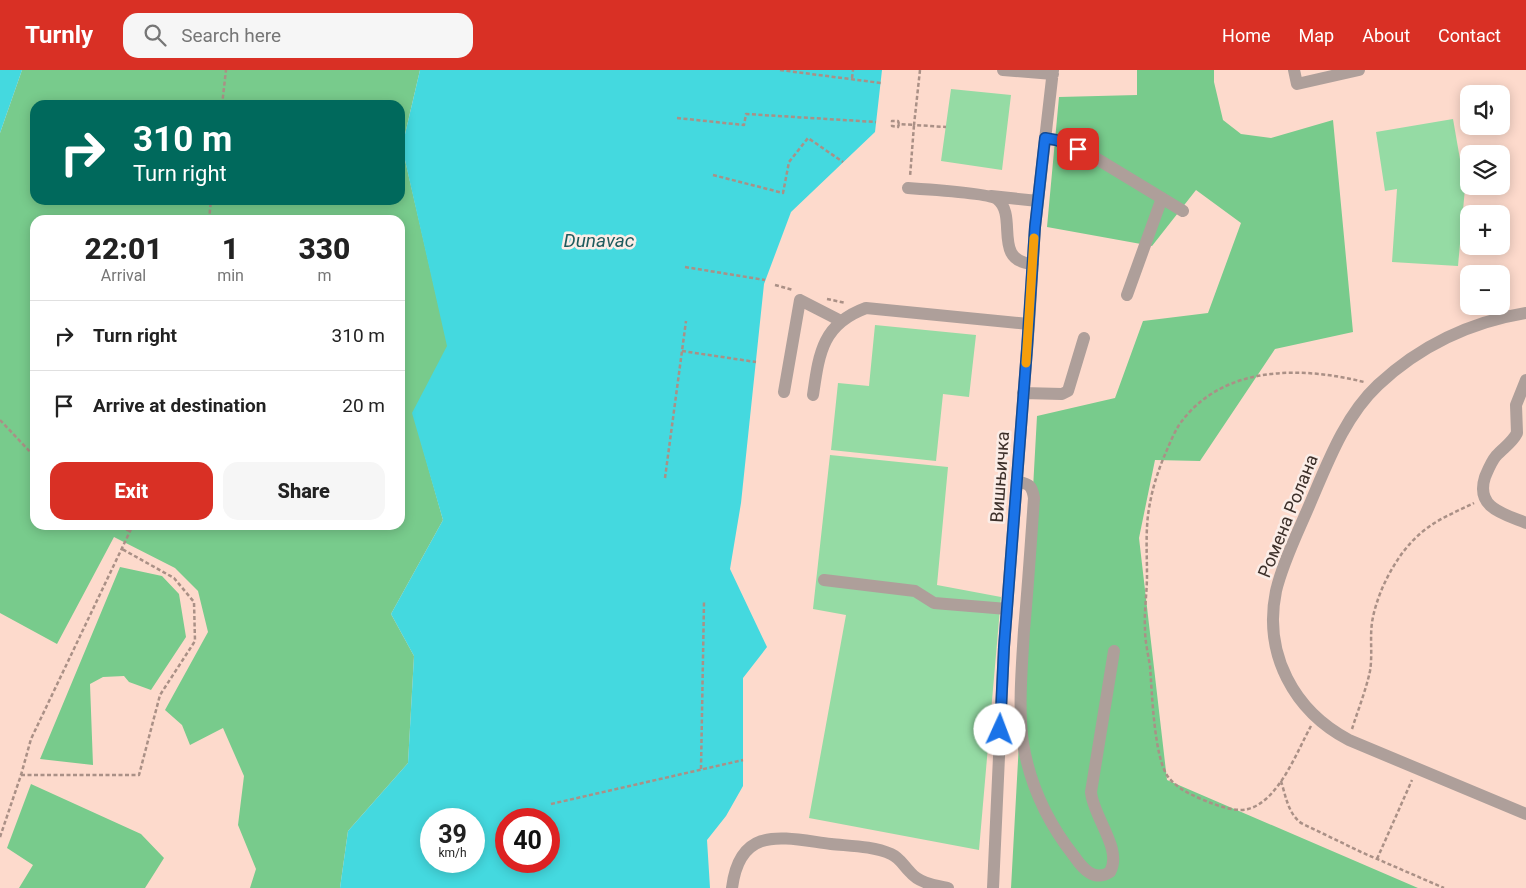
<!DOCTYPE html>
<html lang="en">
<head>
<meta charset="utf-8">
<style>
	body { margin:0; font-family:Roboto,sans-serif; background:#f6f6f6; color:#222; height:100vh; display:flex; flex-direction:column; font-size:19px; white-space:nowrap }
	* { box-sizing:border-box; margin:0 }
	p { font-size:16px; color:#767676 }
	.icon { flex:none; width:28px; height:28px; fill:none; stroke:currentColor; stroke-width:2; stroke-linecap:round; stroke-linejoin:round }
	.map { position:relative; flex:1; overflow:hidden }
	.sheet { position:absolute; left:30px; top:145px; width:375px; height:315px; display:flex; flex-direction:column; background:#fff; border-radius:15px; box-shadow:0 2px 12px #0003 }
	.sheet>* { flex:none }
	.top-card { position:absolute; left:30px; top:30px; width:375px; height:105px; border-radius:15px; box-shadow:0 2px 12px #0003; background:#00695c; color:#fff; overflow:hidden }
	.buttons { position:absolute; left:1460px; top:15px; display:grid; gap:10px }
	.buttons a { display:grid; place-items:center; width:50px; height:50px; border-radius:10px; background:#fff; box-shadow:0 2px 12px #0003; font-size:25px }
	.speed { position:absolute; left:420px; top:738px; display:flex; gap:10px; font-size:25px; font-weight:700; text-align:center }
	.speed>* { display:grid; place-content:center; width:65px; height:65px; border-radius:50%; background:#fff; box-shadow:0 2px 12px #0003; line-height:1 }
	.speed small { font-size:12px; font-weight:400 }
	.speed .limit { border:8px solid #d22; background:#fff; color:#111 }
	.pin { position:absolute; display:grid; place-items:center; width:42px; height:42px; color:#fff; margin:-21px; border-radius:10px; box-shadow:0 2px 8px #0006 }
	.me { position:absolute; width:55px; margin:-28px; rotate:2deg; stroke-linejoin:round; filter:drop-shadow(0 0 4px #0008) }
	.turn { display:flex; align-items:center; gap:18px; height:105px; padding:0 20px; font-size:22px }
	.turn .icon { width:65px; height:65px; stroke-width:2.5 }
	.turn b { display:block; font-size:35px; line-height:42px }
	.eta { display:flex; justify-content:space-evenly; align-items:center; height:85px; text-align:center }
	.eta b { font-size:30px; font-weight:800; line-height:35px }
	.button { display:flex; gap:10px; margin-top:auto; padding:10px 20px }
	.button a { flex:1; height:58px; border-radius:15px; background:#d93025; color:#fff; font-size:20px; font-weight:800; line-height:58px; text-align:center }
	.button a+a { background:#f6f6f6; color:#222 }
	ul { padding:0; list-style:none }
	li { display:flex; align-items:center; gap:15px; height:70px; padding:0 20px; border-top:1px solid #e0e0e0 }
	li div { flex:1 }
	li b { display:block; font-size:19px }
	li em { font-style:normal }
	header { display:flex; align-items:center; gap:30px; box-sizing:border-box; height:70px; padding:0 25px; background:#d93025; color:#fff }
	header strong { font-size:24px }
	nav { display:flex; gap:28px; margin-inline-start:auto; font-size:18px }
	.search { width:350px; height:45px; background:#f6f6f6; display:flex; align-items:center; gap:12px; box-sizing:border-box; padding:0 18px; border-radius:15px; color:#767676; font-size:19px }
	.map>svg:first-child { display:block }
</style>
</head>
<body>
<header>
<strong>Turnly</strong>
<div class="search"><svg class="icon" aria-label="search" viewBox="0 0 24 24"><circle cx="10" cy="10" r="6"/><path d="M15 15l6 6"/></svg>Search here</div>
<nav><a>Home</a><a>Map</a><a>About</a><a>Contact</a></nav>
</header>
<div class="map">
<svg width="1526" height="818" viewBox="0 0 1526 818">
	<rect width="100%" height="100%" fill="#fddacc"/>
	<!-- green -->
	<path fill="#95dba4" d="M951 19 1011 25 1002 100 941 91Z
		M1453 49 1465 118 1458 196 1392 192 1397 119 1385 121 1376 62Z
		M875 255 976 265 969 327 943 324 936 391 831 380 838 313 869 316Z
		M830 385 948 397 937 515 1001 527 979 780 809 748 846 545 813 539Z"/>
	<!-- forest -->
	<path fill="#78cb8c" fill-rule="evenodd" d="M22 0H420L402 77 448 276 413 343 443 450 391 544 414 586 408 693 348 761 340 818H250L256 799 238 755 244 706 223 658 190 675 182 655 165 640 208 562 198 521 175 498 114 467 57 574 0 543V63ZM35 35H400V130H35ZM35 150H400V455H35Z
		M1137 0H1214V12L1223 50 1241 64 1271 68 1333 50 1353 262 1275 279 1200 391 1155 390 1139 468 1167 710 1418 818H1011L1037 346 1115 328 1143 251 1208 243 1241 153 1196 120 1152 176 1047 157 1059 27 1137 25Z
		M120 497 162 506 179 524 186 567 151 620 129 612 124 606 103 607 90 614 93 695 40 689Z
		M31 714 141 764 164 788 145 818H19L33 795 7 778Z"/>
	<!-- water -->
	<path fill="#44d9df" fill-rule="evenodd" d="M0 0H22L0 63Z
		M420 0H882L875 62 791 142 764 214 741 433 730 499 767 577 743 608V716L726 746 707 770 710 818H340L348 761 408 693 414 586 391 544 443 450 412 343 447 276 402 77ZM431 749H474V791H431ZM506 749H549V791H506Z"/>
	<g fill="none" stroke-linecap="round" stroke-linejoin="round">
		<!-- path -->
		<path stroke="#aa9086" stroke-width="2.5" stroke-dasharray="4 2.5" stroke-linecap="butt" d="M780 0 881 13
			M920 0 914 55 946 57
			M852 8 853 0
			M222 35 226 0
			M677 48 744 55 746 44 876 52
			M899 54 898 51H892V56L898 57 899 54 914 55 910 107
			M713 105 783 123 789 92 808 68 843 92
			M209 150 211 130
			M685 197 765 210
			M775 215 793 220
			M827 229 846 233
			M682 281 756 292
			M0 350 35 387
			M665 408 686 251
			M114 455 130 461
			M1311 656C1297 681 1279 731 1248 739 1237 742 1222 737 1211 733 1196 727 1180 721 1169 708 1154 691 1152 621 1150 596 1148 584 1145 571 1145 559 1144 541 1147 523 1147 505 1147 481 1145 457 1150 433 1153 416 1159 398 1166 382 1170 373 1174 363 1179 355 1221 295 1300 296 1364 312
			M1352 659C1358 640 1366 620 1370 601 1373 583 1369 565 1373 547 1379 518 1398 482 1421 463 1437 449 1456 442 1474 433
			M701 699 704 532
			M21 705H139L160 625 195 571 194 532 174 508 122 479
			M1281 711C1286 727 1288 743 1301 753L1361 782 1444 818
			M551 734 743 690
			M0 767 21 705 31 669 133 455
			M1377 789 1412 710"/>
		<!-- minor -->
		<path stroke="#ae9f9a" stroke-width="12" d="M1003 0 1053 4
			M1294 0 1297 14 1359 0
			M1045 68 1056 70 1089 84 1183 141
			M908 118C923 119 989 123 997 129 1019 146 991 191 1033 194
			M991 126 1038 131
			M1127 225 1162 128
			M1526 243C1470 252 1420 276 1378 315 1346 345 1329 389 1312 429 1300 458 1283 491 1276 521 1263 584 1294 641 1349 670L1526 744
			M1526 310 1516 335 1517 363C1512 373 1503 378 1496 386 1491 392 1488 400 1485 407 1475 438 1504 444 1526 453
			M784 322 800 230 841 251
			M1023 323 1062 324 1068 321 1084 268
			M813 325C819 284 822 254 866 238L1029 254
			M1017 411C1029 414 1032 415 1034 428 1031 472 1028 516 1024 560 1022 595 1018 639 1023 673 1030 716 1048 753 1074 786 1083 799 1094 812 1110 802 1123 779 1093 747 1091 722L1114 581
			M824 510 915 521 934 533 1007 539
			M732 818C740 754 783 768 831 774 850 776 873 776 891 784 900 788 903 795 910 802 919 813 934 815 948 818
			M993 818 1004 577 1029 254 1035 157 1053 0"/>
	</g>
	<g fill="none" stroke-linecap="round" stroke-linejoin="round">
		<!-- route casing -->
		<g stroke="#114b97" stroke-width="12">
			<path id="route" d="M1000 660 1004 577 1027 279 1035 157 1045 68 1056 70 1078 79"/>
		</g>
		<!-- route -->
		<use href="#route" stroke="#1a73e8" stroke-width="9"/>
		<!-- slow -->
		<path stroke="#f59e0b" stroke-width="9" d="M1026 293 1034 168"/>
	</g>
	<g text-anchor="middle" stroke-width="5" stroke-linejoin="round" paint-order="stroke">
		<!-- street labels -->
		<g font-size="18" fill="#3d302a" stroke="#fbede7">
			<text transform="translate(1000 407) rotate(-86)" y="6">Вишњичка</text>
			<text transform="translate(1288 446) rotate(-68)" y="6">Ромена Ролана</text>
		</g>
		<!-- water labels -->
		<g font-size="19" font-style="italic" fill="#1e5b5d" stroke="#fbede7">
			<text x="599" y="177">Dunavac</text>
		</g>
	</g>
</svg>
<div class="buttons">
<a><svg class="icon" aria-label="sound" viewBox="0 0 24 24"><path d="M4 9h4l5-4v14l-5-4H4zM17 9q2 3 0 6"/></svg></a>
<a><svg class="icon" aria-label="layers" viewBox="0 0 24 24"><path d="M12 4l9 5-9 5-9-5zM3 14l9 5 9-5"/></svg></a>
<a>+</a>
<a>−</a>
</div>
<div class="speed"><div>39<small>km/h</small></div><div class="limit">40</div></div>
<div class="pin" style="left:1078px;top:79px;background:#d93025"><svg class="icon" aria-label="arrive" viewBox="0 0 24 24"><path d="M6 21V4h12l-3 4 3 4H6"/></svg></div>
<svg class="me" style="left:1000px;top:660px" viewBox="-20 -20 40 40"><circle r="19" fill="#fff"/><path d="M0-13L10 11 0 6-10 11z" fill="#1a73e8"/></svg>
<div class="top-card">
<div class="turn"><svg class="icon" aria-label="right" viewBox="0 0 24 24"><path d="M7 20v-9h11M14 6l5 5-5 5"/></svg><div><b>310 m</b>Turn right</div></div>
</div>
<section class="sheet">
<div class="eta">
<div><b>22:01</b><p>Arrival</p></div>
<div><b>1</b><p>min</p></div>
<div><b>330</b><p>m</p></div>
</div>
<ul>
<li><svg class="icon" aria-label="right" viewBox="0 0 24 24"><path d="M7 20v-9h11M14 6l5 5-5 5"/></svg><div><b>Turn right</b></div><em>310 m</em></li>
<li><svg class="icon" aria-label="arrive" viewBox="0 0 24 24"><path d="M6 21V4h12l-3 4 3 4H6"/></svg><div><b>Arrive at destination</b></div><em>20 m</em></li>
</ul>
<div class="button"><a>Exit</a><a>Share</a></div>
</section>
</div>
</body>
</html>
